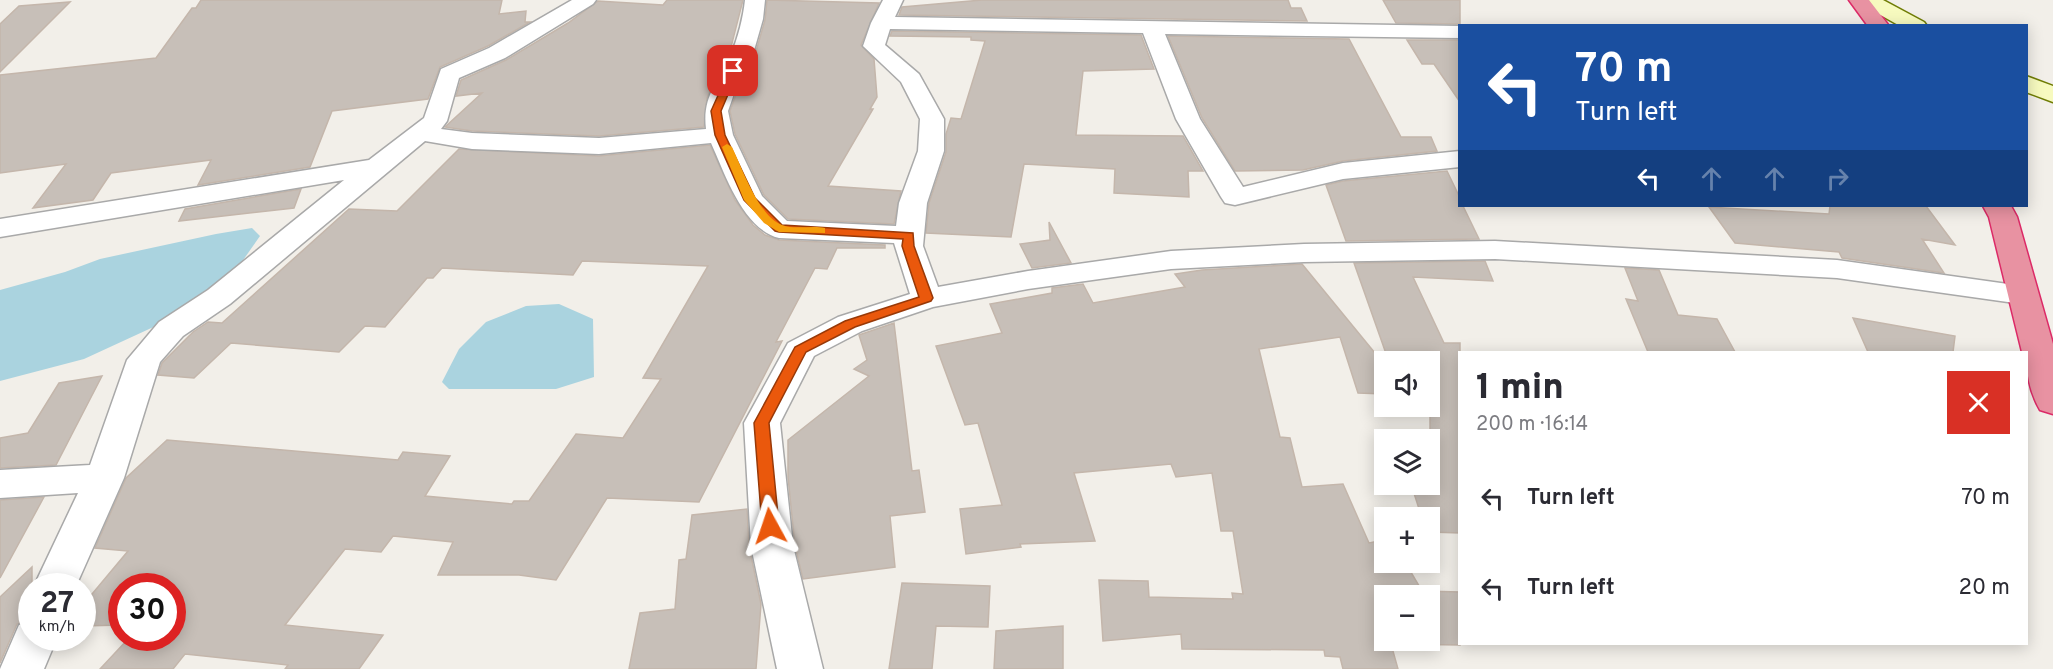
<!DOCTYPE html>
<html lang="en">
<head>
<meta charset="utf-8">
<style>
	body { margin:0; font-family:Overpass,sans-serif; background:#f2f2f3; color:#2b2b33; height:100vh; display:flex; flex-direction:column; font-size:22px; white-space:nowrap }
	* { box-sizing:border-box; margin:0 }
	p { font-size:20px; color:#7c7c81 }
	.icon { flex:none; width:33px; height:33px; fill:none; stroke:currentColor; stroke-width:2; stroke-linecap:round; stroke-linejoin:round }
	.map { position:relative; flex:1; overflow:hidden }
	.drawer { position:absolute; left:1458px; top:351px; width:570px; height:294px; display:flex; flex-direction:column; background:#fff; border-radius:0px; box-shadow:0 3px 15px #0003 }
	.drawer>* { flex:none }
	.top-card { position:absolute; left:1458px; top:24px; width:570px; height:183px; border-radius:0px; box-shadow:0 3px 15px #0003; background:#1a4fa0; color:#fff; overflow:hidden }
	.tools { position:absolute; left:1374px; top:351px; display:grid; gap:12px }
	.tools a { display:grid; place-items:center; width:66px; height:66px; border-radius:0px; background:#fff; box-shadow:0 3px 15px #0003; font-size:30px }
	.speed { position:absolute; left:18px; top:573px; display:flex; gap:12px; font-size:30px; font-weight:700; text-align:center }
	.speed>* { display:grid; place-content:center; width:78px; height:78px; border-radius:50%; background:#fff; box-shadow:0 3px 15px #0003; line-height:1 }
	.speed small { font-size:15px; font-weight:400 }
	.speed .limit { border:9px solid #d22; background:#fff; color:#111 }
	.pin { position:absolute; display:grid; place-items:center; width:51px; height:51px; color:#fff; margin:-26px; border-radius:12px; box-shadow:0 3px 9px #0006 }
	.me { position:absolute; width:66px; margin:-33px; rotate:355deg; stroke-linejoin:round; filter:drop-shadow(0 0 4px #0008) }
	.turn { display:flex; align-items:center; gap:21px; height:126px; padding:0 18px; font-size:27px }
	.turn .icon { width:78px; height:78px; stroke-width:2.5 }
	.turn b { display:block; font-size:42px; line-height:51px }
	.lanes { display:flex; align-items:center; height:57px; padding:0 18px; background:#0003; justify-content:center; gap:30px; direction:ltr }
	.lanes .off { opacity:.35 }
	.round { display:grid; place-items:center; flex:none; width:63px; height:63px; border-radius:0px; background:#f2f2f3 }
	.summary { display:flex; align-items:center; justify-content:space-between; height:102px; padding:0 18px }
	h1 { font-size:36px; font-weight:800; line-height:45px }
	ul { padding:0; list-style:none }
	li { display:flex; align-items:center; gap:18px; height:90px; padding:0 18px }
	li div { flex:1 }
	li b { display:block; font-size:22px }
	li em { font-style:normal }
	.map>svg:first-child { display:block }
</style>
</head>
<body>
<div class="map">
<svg width="2053" height="669" viewBox="0 0 2053 669">
	<rect width="100%" height="100%" fill="#f2efe9"/>
	<!-- water -->
	<path fill="#aad3df" d="M252 228 260 236 234 273 160 324 84 359 0 381V290L65 272 100 259 216 234Z
		M559 304 593 319 594 377 556 389H449L442 382 459 349 486 322 526 306Z"/>
	<!-- building -->
	<path fill="#c7bfb8" stroke="#c4b6ab" stroke-width="1.5" fill-rule="evenodd" d="M201 0H502L499 14 526 11 525 22H530L488 46 440 67 428 99 332 111 310 167 198 185 211 160 111 173 93 200 33 208 66 164 0 173V75L156 58 192 8H196Z
		M667 0H743L731 47 707 98 704 127 599 136 472 131 445 127 482 93 456 96 461 80 506 60 568 23 598 1 663 5Z
		M767 0 879 3 861 45 874 59 877 97 870 109H873L828 186 901 191 894 224 788 219 764 195 735 134 730 111 738 89 755 55 765 20Z
		M982 0H1288L1291 8H1301L1307 21 899 15 902 7Z
		M1383 0H1460V24L1396 23Z
		M70 2 0 72V24L19 6Z
		M892 31 1141 35 1154 69 1083 71 1076 135 1183 136 1203 171H1188L1189 197 1114 193 1115 169 1024 164 1011 237 926 233 929 203 946 152V134L951 118 961 119 985 41 971 40V37L890 36Z
		M1168 36 1349 39 1401 137H1431L1437 151 1343 161 1303 170 1235 171 1202 118Z
		M1407 40H1460V102L1434 64H1422Z
		M710 145 735 200 753 225 765 235 779 240 885 245V248H837L827 269 815 268 776 342 782 341 699 502 607 498 556 580 519 575H438L453 542 393 536 381 552 345 549 285 625 383 635 359 669H285L288 665 185 654 173 669H100L129 638H172V586H122V625L82 626V606L128 551 95 548 126 478 167 440 398 460 403 452 450 456 425 496 512 504 514 501H529L576 434 623 438 661 379 643 378 708 266 582 261 573 275 442 268 433 278H427L385 327 365 326 339 352 231 343 194 378 158 375 162 363 193 332 208 322 222 323 349 209 397 211 459 149 599 156Z
		M1447 171 1460 198V206H1463L1479 239 1346 241 1326 185 1343 181Z
		M301 189 294 208 179 221 185 209Z
		M1830 206H1926L1955 245 1922 239 1944 273 1842 258 1839 252 1735 243 1709 207 1829 214Z
		M1049 222 1071 263 1032 268 1020 244 1050 240Z
		M1485 261 1493 281 1413 277 1444 343H1460V533L1430 532V518H1422L1411 484H1430V362H1389L1354 263Z
		M1302 264 1384 364V394L1358 393 1340 337 1259 349 1280 437 1290 438 1302 487 1343 484 1369 543 1384 540V562H1405L1422 591 1460 592V645L1391 644 1398 669H1343L1340 657 1325 656 1324 650 1182 649 1181 634 1103 641 1099 580 1148 581 1149 597 1233 599 1232 593 1243 594 1233 531H1221L1212 473 1176 477 1171 464 1074 473 1095 541 1020 544 1021 547 966 554 960 509 1002 505 978 423 965 425 936 346 1002 333 990 304 1052 293V288L1083 284 1093 303 1185 287 1175 274 1202 270ZM1384 596H1430V640H1384Z
		M1625 268 1659 270 1678 315 1717 319 1735 352H1648L1626 299 1638 301Z
		M1853 318 1955 336 1953 352H1868Z
		M894 323 912 471 919 470 925 512 890 516 895 567 803 579 795 546 788 477V440L869 376 854 369 867 360 859 335Z
		M102 376 56 465 0 468V438L28 433 59 383Z
		M44 497 0 578V500Z
		M747 509 749 546 761 604 756 669H629L640 613 675 609 679 560 686 559 692 515Z
		M32 567V619L17 624 0 663V597Z
		M902 583 990 586 988 627 936 626 932 669H889Z
		M1063 626V669H994L996 631Z"/>
	<g fill="none" stroke-linecap="round" stroke-linejoin="round">
		<!-- street casing -->
		<g stroke="#a9a9a9" stroke-width="3">
			<path id="street" d="M572 0H596L593 4 505 58 459 78 447 121 441 129 472 133 599 138 706 129C702 96 718 83 731 55 738 37 743 19 745 0H765L763 19 753 54 736 88 728 111 733 135 762 196 787 221 896 226 899 203 918 151 920 119 901 82 863 46 871 23 883 0H903L895 17 1460 26V38L1165 34 1200 119 1243 187 1343 163 1460 151V167L1343 179 1235 205 1225 203 1221 197 1176 119 1143 33 890 29 885 45 919 74 944 119V151L927 203 923 246 938 287 1028 271 1171 251 1304 244 1495 241 1837 260 2022 286 2033 288 2038 295 2033 302 2022 304 1837 278 1495 259 1304 262 1171 269 1028 289 933 307 862 331 814 356 780 423 793 546 823 669H777L751 546 744 423 788 343 838 317 910 294 894 243 779 238C743 229 725 174 711 143L599 154 472 149 425 141 230 304 183 336 160 362 124 478 76 586H34L78 493 0 498V470L90 465 127 360 159 322 208 290 344 180 0 237V219L369 160 424 118 441 69 489 48Z
				M32 621V638H57L44 669H0L19 625Z"/>
		</g>
		<!-- secondary casing -->
		<g stroke="#707d05" stroke-width="3">
			<path id="secondary" d="M1858 0H1883L1924 22 1927 26H1900L1861 4Z
				M2026 76 2053 86V102L2026 92Z"/>
		</g>
		<!-- highway casing -->
		<g stroke="#dc2a67" stroke-width="3">
			<path id="highway" d="M1849 0H1869L1889 26H1868Z
				M1983 206H2011L2017 217 2053 344V414L2040 410C2030 393 2026 372 2026 352H2022L1989 217Z"/>
		</g>
		<!-- street -->
		<use href="#street" fill="#fff" fill-rule="evenodd"/>
		<!-- secondary -->
		<use href="#secondary" fill="#f7fabf" fill-rule="evenodd"/>
		<!-- highway -->
		<use href="#highway" fill="#e892a2" fill-rule="evenodd"/>
	</g>
	<!-- route -->
	<path fill="#ea580c" stroke="#983908" stroke-width="1.5" d="M733 68 738 71 721 111 725 135 755 198 782 225 913 233 914 246 933 298 931 301 855 327 806 352 769 423 779 526 776 530 770 532 764 530 762 526 754 423 795 347 845 321 919 297 902 246 903 239 779 232 775 231 744 200 715 135 711 111 729 71Z"/>
	<!-- slow -->
	<path fill="#f59e0b" d="M727 144 732 147C742 168 759 217 782 225 795 230 812 225 825 228V233L779 232 764 223 744 200 722 147Z"/>
</svg>
<div class="tools">
<a><svg class="icon" aria-label="sound" viewBox="0 0 24 24"><path d="M4 9h4l5-4v14l-5-4H4zM17 9q2 3 0 6"/></svg></a>
<a><svg class="icon" aria-label="layers" viewBox="0 0 24 24"><path d="M12 4l9 5-9 5-9-5zM3 14l9 5 9-5"/></svg></a>
<a>+</a>
<a>−</a>
</div>
<div class="speed"><div>27<small>km/h</small></div><div class="limit">30</div></div>
<div class="pin" style="left:733px;top:71px;background:#d93025"><svg class="icon" aria-label="arrive" viewBox="0 0 24 24"><path d="M6 21V4h12l-3 4 3 4H6"/></svg></div>
<svg class="me" style="left:770px;top:526px" viewBox="-20 -20 40 40"><path d="M0-17L14 15 0 8-14 15z" fill="#ea580c" stroke="#fff" stroke-width="4"/></svg>
<div class="top-card">
<div class="turn"><svg class="icon" aria-label="left" viewBox="0 0 24 24"><path d="M17 20v-9H6M10 6l-5 5 5 5"/></svg><div><b>70 m</b>Turn left</div></div>
<div class="lanes"><svg class="icon" aria-label="left" viewBox="0 0 24 24"><path d="M17 20v-9H6M10 6l-5 5 5 5"/></svg><svg class="icon off" aria-label="ahead" viewBox="0 0 24 24"><path d="M12 20V5M6 11l6-6 6 6"/></svg><svg class="icon off" aria-label="ahead" viewBox="0 0 24 24"><path d="M12 20V5M6 11l6-6 6 6"/></svg><svg class="icon off" aria-label="right" viewBox="0 0 24 24"><path d="M7 20v-9h11M14 6l5 5-5 5"/></svg></div>
</div>
<section class="drawer">
<div class="summary"><div><h1>1 min</h1><p>200 m · 16:14</p></div><a class="round" style="background:#d93025;color:#fff"><svg class="icon" aria-label="close" viewBox="0 0 24 24"><path d="M6 6l12 12M18 6L6 18"/></svg></a></div>
<ul>
<li><svg class="icon" aria-label="left" viewBox="0 0 24 24"><path d="M17 20v-9H6M10 6l-5 5 5 5"/></svg><div><b>Turn left</b></div><em>70 m</em></li>
<li><svg class="icon" aria-label="left" viewBox="0 0 24 24"><path d="M17 20v-9H6M10 6l-5 5 5 5"/></svg><div><b>Turn left</b></div><em>20 m</em></li>
</ul>
</section>
</div>
</body>
</html>
